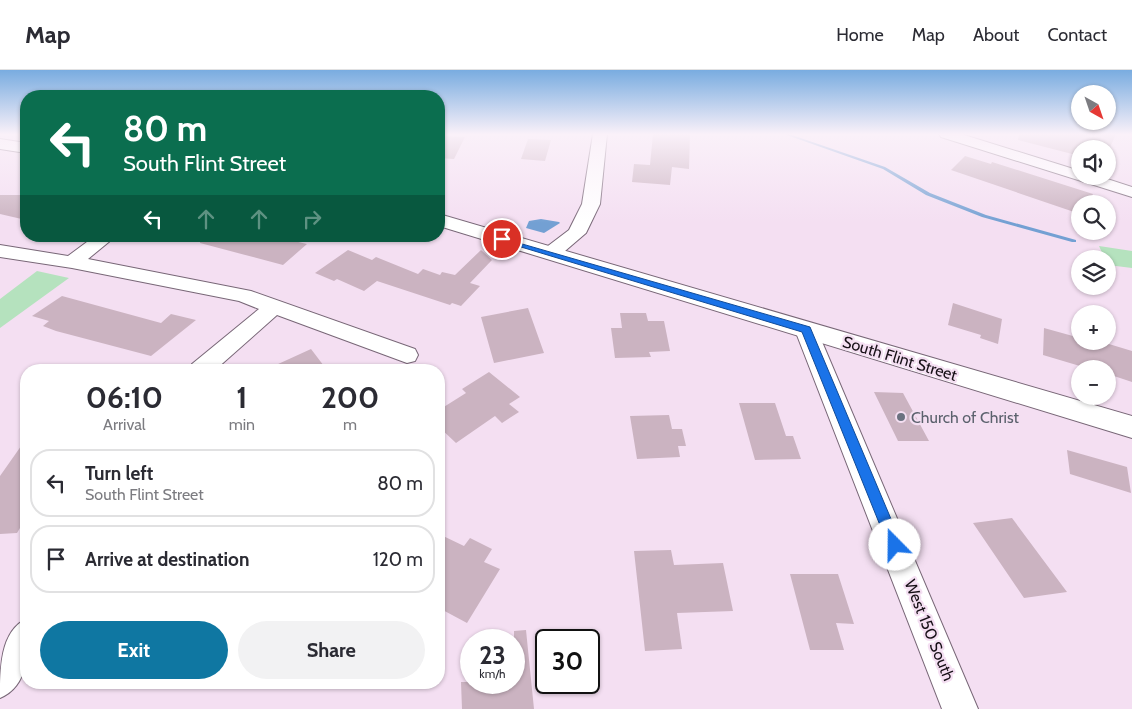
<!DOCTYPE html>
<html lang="en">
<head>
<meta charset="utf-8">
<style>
	body { margin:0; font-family:Cabin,sans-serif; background:#f2f2f3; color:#2b2b33; height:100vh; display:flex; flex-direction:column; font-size:19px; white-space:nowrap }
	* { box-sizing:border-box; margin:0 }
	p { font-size:16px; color:#7c7c81 }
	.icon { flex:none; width:28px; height:28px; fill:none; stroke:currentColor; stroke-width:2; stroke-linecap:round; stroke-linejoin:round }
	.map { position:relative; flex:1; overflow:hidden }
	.side { position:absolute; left:20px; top:294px; width:425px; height:325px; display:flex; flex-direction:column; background:#fff; border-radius:20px; box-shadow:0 1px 4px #0004 }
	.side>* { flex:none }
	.top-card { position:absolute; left:20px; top:20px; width:425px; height:152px; border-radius:20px; box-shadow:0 1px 4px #0004; background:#0b6e4f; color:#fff; overflow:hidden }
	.needle { width:32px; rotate:140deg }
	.buttons { position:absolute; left:1071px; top:15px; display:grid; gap:10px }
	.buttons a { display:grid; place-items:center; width:45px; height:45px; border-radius:50%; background:#fff; box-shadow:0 1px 4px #0004; font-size:25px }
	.speed { position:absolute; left:460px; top:559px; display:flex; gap:10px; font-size:25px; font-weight:700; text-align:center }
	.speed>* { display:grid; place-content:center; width:65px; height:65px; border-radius:50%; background:#fff; box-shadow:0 1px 4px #0004; line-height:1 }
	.speed small { font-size:12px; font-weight:400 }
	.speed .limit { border:2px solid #111; border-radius:8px; background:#fff; color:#111 }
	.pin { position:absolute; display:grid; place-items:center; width:42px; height:42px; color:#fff; margin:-21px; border:2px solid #fff; border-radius:50%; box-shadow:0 1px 5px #0007 }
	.me { position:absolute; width:55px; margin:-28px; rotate:338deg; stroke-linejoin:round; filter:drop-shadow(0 0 4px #0008) }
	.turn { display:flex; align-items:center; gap:18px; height:105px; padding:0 20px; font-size:22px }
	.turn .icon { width:65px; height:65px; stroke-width:2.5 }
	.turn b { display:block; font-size:35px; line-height:42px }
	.lanes { display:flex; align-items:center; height:48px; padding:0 20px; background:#0003; justify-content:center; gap:25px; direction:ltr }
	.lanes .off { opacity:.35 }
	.eta { display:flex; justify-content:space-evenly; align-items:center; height:85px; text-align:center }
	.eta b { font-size:30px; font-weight:700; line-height:35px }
	.button { display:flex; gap:10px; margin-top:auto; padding:10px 20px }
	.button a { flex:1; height:58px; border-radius:30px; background:#0f77a2; color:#fff; font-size:20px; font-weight:700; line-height:58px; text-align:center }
	.button a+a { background:#f2f2f3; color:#2b2b33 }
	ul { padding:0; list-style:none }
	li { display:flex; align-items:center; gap:15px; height:68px; margin:0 10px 8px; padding:0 10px; border:2px solid #e1e1e2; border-radius:20px }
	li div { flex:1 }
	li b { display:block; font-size:19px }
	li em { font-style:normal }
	header { display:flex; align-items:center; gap:30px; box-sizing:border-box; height:70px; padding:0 25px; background:#fff; border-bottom:1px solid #e1e1e2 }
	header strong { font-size:24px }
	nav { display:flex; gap:28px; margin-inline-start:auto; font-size:18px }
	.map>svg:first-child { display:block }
</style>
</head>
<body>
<header>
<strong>Map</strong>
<nav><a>Home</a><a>Map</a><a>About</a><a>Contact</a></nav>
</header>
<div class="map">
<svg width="1132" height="639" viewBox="0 0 1132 639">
	<rect width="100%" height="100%" fill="#f4dff2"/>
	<!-- green -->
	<path fill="#b5e2be" d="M1099 176 1132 181V198L1108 195V189H1105Z
		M37 201 69 208 0 258V229Z"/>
	<!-- water -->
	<path fill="#73a0d3" d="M541 149 559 152 560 153 544 163 526 158 529 151Z"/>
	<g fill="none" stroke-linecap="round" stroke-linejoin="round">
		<!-- stream -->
		<path fill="#73a0d3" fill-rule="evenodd" d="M784 64H789L885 97 930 123 986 145 1076 170V172H1072L982 147 926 125 883 99Z"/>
	</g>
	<!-- building -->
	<path fill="#cbb3c1" d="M653 64H690L689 99 672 97 670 115 632 112 634 94 650 95Z
		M1019 64H1116L1108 82V79H1080V86L1018 70Z
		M439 66 465 67 454 89 439 88Z
		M528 69 551 70 545 91 521 89Z
		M965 86 991 94 992 92 1093 124 1087 134H1080V144L951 100Z
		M0 125H26V150L0 144Z
		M201 166H272L307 174 283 195 200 173Z
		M348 180 372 190 376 187 418 204 423 199 440 205 442 202 455 205 481 180 492 190 470 213 480 216 461 236 452 233 450 235 377 211 364 221 337 209 334 211 315 203Z
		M62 226 161 253 171 244 196 250 151 286 56 261 43 256 49 251 32 246Z
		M953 233 1002 249 998 274 980 268 981 265 948 255Z
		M528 238 544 283 494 293 481 247Z
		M620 243H646L648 251H664L670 281 649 282 651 287 615 288 611 258H622Z
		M1044 258 1080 268V271H1099L1132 281V312L1108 304V299H1090L1043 285Z
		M311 279 327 300H265Z
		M489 302 520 327 509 334 519 342 502 353 495 346 456 373 439 357V340L466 323 462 319Z
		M874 322 903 323 929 371H898Z
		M739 333H775L786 366H793L801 389 755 390Z
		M669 345 672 359H682L686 376H678L680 387 637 389 630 346Z
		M26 369V448L17 463 0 464V406Z
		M1067 380 1127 397 1131 423 1070 404Z
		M1012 448 1067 522 1024 528 973 453Z
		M439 464 464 476 470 468 492 479 484 492 500 499 467 553 439 538Z
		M671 480 674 495 723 493 733 541 677 543 682 579 645 581 634 481Z
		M790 504H838L854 554 836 553 844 580H810Z
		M526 560 534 639H462L461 612H514V561Z"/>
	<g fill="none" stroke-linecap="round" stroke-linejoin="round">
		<!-- street casing -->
		<g stroke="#786777" stroke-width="2">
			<path id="street" d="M593 64H607L600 134 586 163 558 187H544L542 183 544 179 569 160 582 134Z
				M939 64H961L1080 101V106H1098L1132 117V127L941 67Z
				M95 166H116L88 189 251 221 415 279 418 285 415 291 407 293 277 245 215 300H188L192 294 259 239 239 231 72 198 0 187V175L68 186Z
				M806 253 814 255 817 260 978 639H942L795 260 798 255Z
				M26 549C28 577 31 615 0 628 0 599 0 562 26 549Z"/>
		</g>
		<!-- secondary casing -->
		<g stroke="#786777" stroke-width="2">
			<path id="secondary" d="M0 69 26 73V83L0 79Z
				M439 144 1132 346V368L439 156Z"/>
		</g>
		<!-- street -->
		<use href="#street" fill="#fff" fill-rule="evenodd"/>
		<!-- secondary -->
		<use href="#secondary" fill="#fff" fill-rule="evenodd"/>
	</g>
	<!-- sky -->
	<linearGradient id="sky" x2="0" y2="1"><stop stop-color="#79ace0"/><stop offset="0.42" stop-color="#faf1f9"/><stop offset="1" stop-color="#faf1f9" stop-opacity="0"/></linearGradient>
	<rect width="1132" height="153" fill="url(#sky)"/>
	<!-- route -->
	<path fill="#1a73e8" stroke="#114b97" d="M498 167 810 257 902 475 900 479 895 481 890 479 888 475 802 262 498 170Z"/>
	<!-- markers -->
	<circle fill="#6b7280" stroke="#f4dff2" stroke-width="2" cx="901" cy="347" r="5"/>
	<g text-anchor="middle" stroke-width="4.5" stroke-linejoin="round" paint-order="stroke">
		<!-- street labels -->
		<g font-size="16" fill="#160f16" stroke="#f4dff2">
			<text transform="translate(900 288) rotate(17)" y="6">South Flint Street</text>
			<text transform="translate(930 560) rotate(68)" y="6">West 150 South</text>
		</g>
		<!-- worship labels -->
		<g font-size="16" fill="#5b616d" stroke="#f4dff2" text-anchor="start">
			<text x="911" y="353">Church of Christ</text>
		</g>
	</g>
</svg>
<div class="buttons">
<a><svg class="needle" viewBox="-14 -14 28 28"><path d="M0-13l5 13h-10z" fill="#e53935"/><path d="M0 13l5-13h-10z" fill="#7c7c81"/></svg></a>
<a><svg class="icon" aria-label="sound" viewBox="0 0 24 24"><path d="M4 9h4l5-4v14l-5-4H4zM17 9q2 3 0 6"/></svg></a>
<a><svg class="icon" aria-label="search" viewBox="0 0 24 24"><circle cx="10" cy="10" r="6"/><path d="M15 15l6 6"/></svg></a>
<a><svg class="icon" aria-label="layers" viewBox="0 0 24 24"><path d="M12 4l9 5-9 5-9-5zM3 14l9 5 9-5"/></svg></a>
<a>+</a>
<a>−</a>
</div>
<div class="speed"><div>23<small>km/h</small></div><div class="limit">30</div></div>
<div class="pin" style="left:502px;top:169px;background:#d93025"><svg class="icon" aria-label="arrive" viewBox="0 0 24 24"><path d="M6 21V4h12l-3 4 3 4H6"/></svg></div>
<svg class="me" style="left:895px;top:475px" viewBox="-20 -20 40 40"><circle r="19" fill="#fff"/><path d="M0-13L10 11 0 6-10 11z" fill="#1a73e8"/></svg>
<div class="top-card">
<div class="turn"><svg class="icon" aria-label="left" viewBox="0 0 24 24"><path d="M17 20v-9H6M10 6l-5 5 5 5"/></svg><div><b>80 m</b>South Flint Street</div></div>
<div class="lanes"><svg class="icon" aria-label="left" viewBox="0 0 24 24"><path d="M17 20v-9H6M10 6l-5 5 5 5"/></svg><svg class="icon off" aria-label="ahead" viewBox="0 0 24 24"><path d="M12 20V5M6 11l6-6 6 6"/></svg><svg class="icon off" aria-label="ahead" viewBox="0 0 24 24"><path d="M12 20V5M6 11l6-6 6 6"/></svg><svg class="icon off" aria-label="right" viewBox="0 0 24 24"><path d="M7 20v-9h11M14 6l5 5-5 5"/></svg></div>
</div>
<section class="side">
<div class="eta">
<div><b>06:10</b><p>Arrival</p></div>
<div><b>1</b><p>min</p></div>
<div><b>200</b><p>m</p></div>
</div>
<ul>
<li><svg class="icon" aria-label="left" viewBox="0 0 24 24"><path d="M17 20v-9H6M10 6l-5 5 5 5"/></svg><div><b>Turn left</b><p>South Flint Street</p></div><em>80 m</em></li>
<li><svg class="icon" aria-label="arrive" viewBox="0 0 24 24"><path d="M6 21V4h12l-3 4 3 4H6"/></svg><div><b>Arrive at destination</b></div><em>120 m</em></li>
</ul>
<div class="button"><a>Exit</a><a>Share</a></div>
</section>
</div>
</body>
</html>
